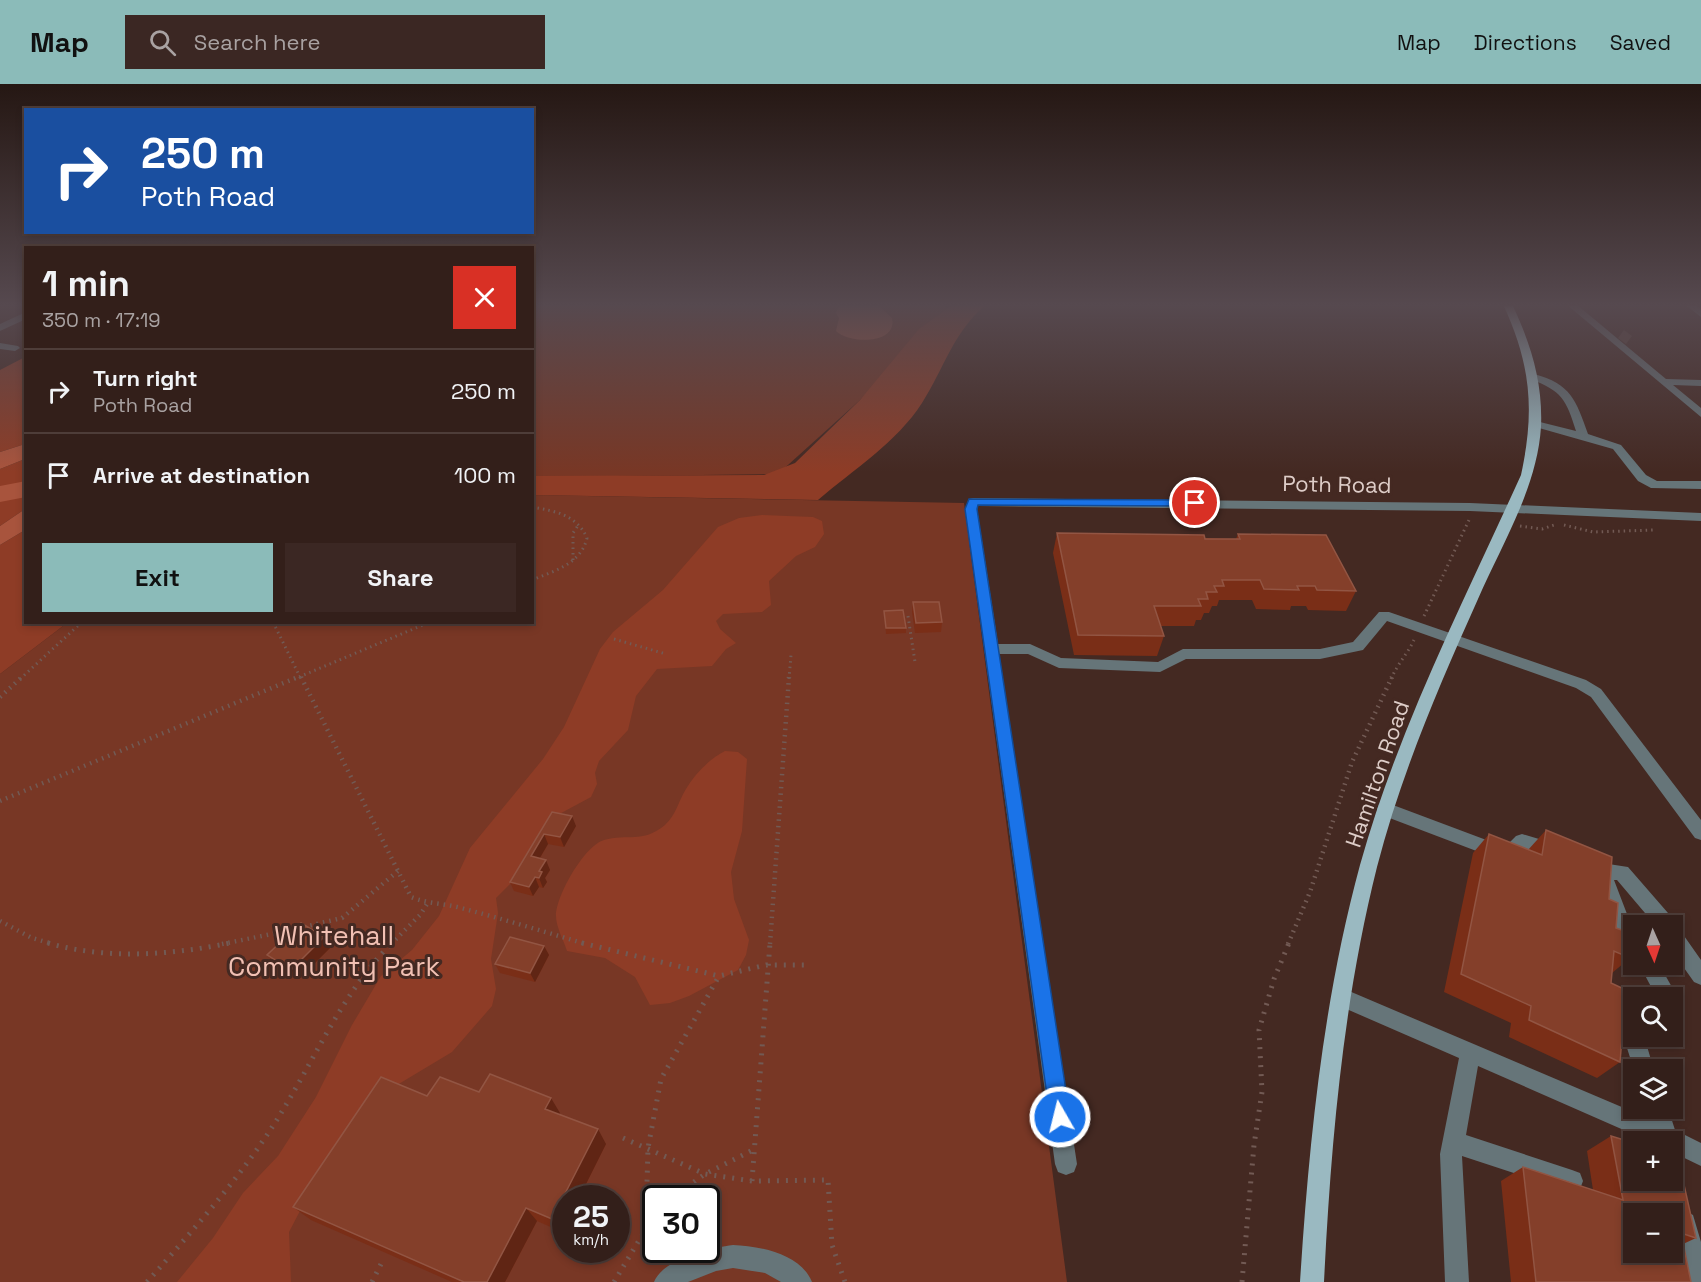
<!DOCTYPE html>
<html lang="en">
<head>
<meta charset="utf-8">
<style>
	body { margin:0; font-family:"Space Grotesk",sans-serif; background:#3b2723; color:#f1f3f6; height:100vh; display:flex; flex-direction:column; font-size:22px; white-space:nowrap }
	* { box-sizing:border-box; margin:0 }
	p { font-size:20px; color:#a9a2a2 }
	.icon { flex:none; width:33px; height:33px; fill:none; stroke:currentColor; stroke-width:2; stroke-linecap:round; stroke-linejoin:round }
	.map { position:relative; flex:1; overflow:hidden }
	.sheet { position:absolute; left:24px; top:162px; width:510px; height:378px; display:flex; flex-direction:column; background:#331f1a; border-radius:0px; box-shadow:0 3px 9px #0003,0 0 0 2px #4e3d39 }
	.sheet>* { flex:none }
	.guide { position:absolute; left:24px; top:24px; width:510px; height:126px; border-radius:0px; box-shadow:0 3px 9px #0003,0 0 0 2px #4e3d39; background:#1a4fa0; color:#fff; overflow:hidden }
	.needle { width:39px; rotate:177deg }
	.buttons { position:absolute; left:1623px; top:831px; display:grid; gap:12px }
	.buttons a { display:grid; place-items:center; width:60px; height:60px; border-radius:0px; background:#331f1a; box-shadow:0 3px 9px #0003,0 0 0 2px #4e3d39; font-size:30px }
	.speed { position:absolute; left:552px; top:1101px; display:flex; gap:12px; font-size:30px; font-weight:700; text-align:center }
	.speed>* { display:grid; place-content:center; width:78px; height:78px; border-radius:50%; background:#331f1a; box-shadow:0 3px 9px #0003,0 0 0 2px #4e3d39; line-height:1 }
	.speed small { font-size:15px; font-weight:400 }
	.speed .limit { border:3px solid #111; border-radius:9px; background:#fff; color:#111 }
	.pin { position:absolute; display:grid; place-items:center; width:51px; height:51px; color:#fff; margin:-26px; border:3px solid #fff; border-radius:50%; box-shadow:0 2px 6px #0007 }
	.me { position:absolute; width:66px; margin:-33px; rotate:352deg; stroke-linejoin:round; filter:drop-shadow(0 0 4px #0008) }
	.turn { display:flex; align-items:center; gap:21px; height:126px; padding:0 18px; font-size:27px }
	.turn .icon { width:78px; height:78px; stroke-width:2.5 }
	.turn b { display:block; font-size:42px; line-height:51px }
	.round { display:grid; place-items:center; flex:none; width:63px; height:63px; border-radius:0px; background:#3b2723 }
	.headline { display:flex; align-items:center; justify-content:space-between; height:102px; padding:0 18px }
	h1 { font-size:36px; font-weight:800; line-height:45px }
	.cta { display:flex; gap:12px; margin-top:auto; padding:12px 18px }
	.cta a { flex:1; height:69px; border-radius:0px; background:#8bbbb9; color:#111; font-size:24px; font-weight:800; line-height:69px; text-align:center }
	.cta a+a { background:#3b2723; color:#f1f3f6 }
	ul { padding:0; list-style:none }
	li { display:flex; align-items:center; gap:18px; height:84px; padding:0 18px; border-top:2px solid #4e3d39 }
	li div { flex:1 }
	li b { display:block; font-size:22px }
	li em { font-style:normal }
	header { display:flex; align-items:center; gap:36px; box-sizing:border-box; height:84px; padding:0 30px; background:#8bbbb9; color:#111 }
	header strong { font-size:28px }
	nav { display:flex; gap:33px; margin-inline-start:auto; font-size:21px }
	.search { width:420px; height:54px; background:#3b2723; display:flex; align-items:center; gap:15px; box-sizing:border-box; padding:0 21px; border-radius:0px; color:#a9a2a2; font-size:22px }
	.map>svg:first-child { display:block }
</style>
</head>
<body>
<header>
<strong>Map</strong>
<div class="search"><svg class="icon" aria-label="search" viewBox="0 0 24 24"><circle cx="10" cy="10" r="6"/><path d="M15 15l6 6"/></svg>Search here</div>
<nav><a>Map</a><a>Directions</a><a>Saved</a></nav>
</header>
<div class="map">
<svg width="1701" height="1198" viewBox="0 0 1701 1198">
	<rect width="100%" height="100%" fill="#442922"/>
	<!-- green -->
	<path fill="#783725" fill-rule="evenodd" d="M532 220H940L948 224 860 316 778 390 533 393Z
		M533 411 964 419 1067 1198H0V590L67 539 532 538ZM566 1114H616V1166H566ZM656 1114H706V1166H656Z"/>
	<!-- forest -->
	<path fill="#8e3c26" d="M954 220H987C954 246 944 285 922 319 897 358 853 386 818 416L533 411V392L764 391 795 379 860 316 919 245Z
		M25 273V360L0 368V286Z
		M25 375V425L0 442V385Z
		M762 431 813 433 822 437 824 450 815 463 796 472 769 497 771 521 762 528 723 530 716 537 720 545 736 559 726 565 712 582 657 585 636 612 628 646 599 677 595 689 597 700 591 713 550 735 525 772 511 799 496 814 498 829 491 875 496 905 492 922 452 968 397 1001 313 1102 289 1148 291 1198H177L213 1154 243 1109 278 1072 316 1013 352 941 381 892 412 866 439 832 470 764 543 675 564 643 600 565 613 548 663 506 718 443 739 434Z
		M25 446 26 538 67 539 0 590V461Z
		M725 667 738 668 747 675 742 747 731 788 734 815 749 856 746 871 738 886 689 912 670 919 650 921 635 893 605 874 567 867C564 857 556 843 556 832 556 812 584 762 604 756 627 749 642 760 665 741 676 731 678 718 686 705 695 690 709 675 725 667Z"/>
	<!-- water -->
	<path fill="#a8543d" d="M840 220H877L892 234C898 261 849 260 836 247L839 234 836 229Z
		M25 360V375L0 385V368Z
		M25 425V446L0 461V442Z"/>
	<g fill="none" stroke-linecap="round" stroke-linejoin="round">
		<!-- river -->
		<path fill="#a8543d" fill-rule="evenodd" d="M26 397V413L0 418V402Z"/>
		<!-- minor-tunnel -->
		<path stroke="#5b423b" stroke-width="10" stroke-dasharray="10 5" stroke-linecap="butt" d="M1621 250 1629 256"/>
		<!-- path-far2 -->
		<path stroke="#725a54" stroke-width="3" stroke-dasharray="1.5 4" stroke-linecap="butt" d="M532 423C555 427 577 431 587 454 581 480 554 487 532 496
			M1564 441 1593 448 1654 446
			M1520 442 1542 445 1554 441
			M573 476V449L579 440
			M908 532 915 578
			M1424 532 1469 436
			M273 538 301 595
			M614 555 666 570
			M20 595 82 538
			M294 595 430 538
			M789 595 791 571
			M1391 595C1398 579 1408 569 1414 556"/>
		<!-- path-far1 -->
		<path stroke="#725a54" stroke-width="4.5" stroke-dasharray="1.5 5" stroke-linecap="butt" d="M301 593 411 813C428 820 443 819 461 824 503 835 545 848 586 860
			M0 613 22 593
			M0 717 298 593
			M0 837 32 854 53 860
			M304 843 342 834 398 787
			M222 860 297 845
			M391 860 420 831 427 820
			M770 860 789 593
			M1288 860 1310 808 1352 678 1392 593"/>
		<!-- path -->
		<path stroke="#725a54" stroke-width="5" stroke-dasharray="2 7" stroke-linecap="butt" d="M48 859C107 876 171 871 230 859
			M582 859 719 892 766 881H807
			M623 1054 705 1090 752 1097 828 1096 832 1161 845 1198
			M752 1097 770 859
			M672 1114 705 1090 753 1066
			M656 1123 647 1098 648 1064 661 995 719 892
			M147 1198C193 1146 241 1093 278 1034 315 975 342 909 392 859
			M372 1198 381 1180
			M614 1198 656 1128
			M1242 1198 1254 1061 1262 1008 1259 946 1274 895 1289 859"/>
		<!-- minor -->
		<path fill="#667579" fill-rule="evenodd" d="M1566 220H1576L1666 295 1701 296V302L1673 301 1701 324V333Z
			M1684 220H1694L1701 225V233Z
			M26 228V235L0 247V240Z
			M0 259 18 262 20 264 15 267 0 265Z
			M1534 290C1571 300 1576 316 1588 350L1621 361 1646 391 1657 397H1701V405L1651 404 1638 397 1613 365 1532 342V338L1536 337 1576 347C1566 315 1562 307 1530 295L1529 293Z
			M973 414 1470 419 1701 429V437L1470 427 978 422 977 425 998 560H1030L1061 574 1158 578 1183 565H1320L1353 558 1379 528H1389L1586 596 1601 605 1701 736V756L1695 754 1591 613 1576 604 1387 537 1363 566 1320 575H1186L1160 588 1059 584 1028 570H999L1077 1080 1074 1088 1066 1091 1058 1088 1055 1080 965 425 969 415Z
			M1385 718 1505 763 1516 752 1522 750 1559 761 1562 766 1559 771 1553 773 1525 765 1514 777 1508 779 1379 730 1377 725 1379 720Z
			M1602 779 1628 783 1668 829 1701 876V901L1694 898 1672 867V842H1656L1617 796H1614L1627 830 1634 842V865C1613 858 1600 807 1593 787L1596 782Z
			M1639 880H1659L1678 914 1675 921 1672 922V914H1657Z
			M1342 904 1650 1035 1646 1024H1668L1675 1046 1701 1059V1082L1672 1068V1058H1651L1478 982 1466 1051 1572 1086 1580 1089 1583 1097 1580 1105 1572 1108 1462 1072 1469 1198H1445L1440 1070 1459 974 1335 920 1332 913 1335 906Z
			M1634 920V952H1644L1654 986H1634L1620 942 1627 922Z
			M1685 1127 1693 1131 1701 1158V1198H1686L1673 1139 1677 1131Z
			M733 1161C760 1162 801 1170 812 1198H781L765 1189 733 1184 716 1187 688 1198H654C663 1175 710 1164 733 1161Z"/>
		<!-- major -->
		<path fill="#9ab9c1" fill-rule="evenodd" d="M1503 220H1512C1531 260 1543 299 1541 343 1537 404 1502 460 1478 515 1439 602 1401 690 1377 783 1343 919 1331 1058 1324 1198H1300C1309 1058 1323 917 1360 781 1398 645 1463 519 1521 391 1535 326 1531 281 1503 220Z"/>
	</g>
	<!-- wall -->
	<path fill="#7a2e17" d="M1057 449 1236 455 1238 450 1356 507 1346 527 1308 526 1306 522H1291L1290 526 1256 525 1252 516H1219L1217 522H1212L1209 529H1204L1201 536H1196L1194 542H1161L1164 552 1157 572 1074 571 1053 469Z
		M913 518 942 538 941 548 915 549 912 528Z
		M884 527 906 544V549L886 550Z
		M552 728 576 742 564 763 548 760 540 774 550 786 545 794 547 798 543 804 539 803 533 812 514 807 510 798Z
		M1546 746 1609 815 1616 844 1630 874 1612 889 1611 899 1620 978 1597 994 1509 953 1511 939 1444 908 1473 769 1489 750 1528 766Z
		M332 862 299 895 275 880 267 871Z
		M544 862 549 871 535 898 500 889 495 880Z
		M479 1008 560 1029 559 1031 606 1060 579 1114H566V1141L562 1148 537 1137 505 1198H452L311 1136 293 1123Z
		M1611 1052 1696 1154 1683 1160 1691 1198H1511L1501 1097 1523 1083 1593 1106 1587 1067Z"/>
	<!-- shaded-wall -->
	<path fill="#602514" d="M572 732 576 742 564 763 560 753Z
		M544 750 548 760 535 782 531 772Z
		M546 776 550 786 545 794 547 798 543 804 539 794V787Z
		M535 793 539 803 533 812 529 803Z
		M324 853 332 862 299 895 291 886Z
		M544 862 549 871 535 898 530 889Z
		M551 1014 560 1029 554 1040 545 1025Z
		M598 1045 606 1060 579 1114H566V1141L562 1148 552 1135Z
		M526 1124 537 1137 505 1198H487Z"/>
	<!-- building -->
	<path fill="#843f2a" stroke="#925543" stroke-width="1.5" fill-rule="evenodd" d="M1057 449 1204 451 1205 455H1240L1238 450 1326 451 1356 507 1317 506 1315 502H1297L1299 506 1264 505 1260 496H1222L1224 502H1214L1217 508H1206L1208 515H1198L1201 522H1154L1164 552 1078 551Z
		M913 518H939L942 538 916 539Z
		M903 526 906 544H886L884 527Z
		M552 728 572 732 560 753 544 750 531 772 546 776 539 787 542 788 539 794 535 793 529 803 510 798Z
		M1546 746 1612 773 1609 815 1618 819 1616 844 1632 850 1630 874 1614 867 1611 899 1626 906 1620 978 1529 936 1531 922 1461 890 1489 750 1542 771Z
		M301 839 324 853 291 886 267 871Z
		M510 853 544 862 530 889 495 880Z
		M490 990 551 1014 545 1025 598 1045 552 1135 526 1124 487 1198H464L293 1123 381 993 427 1012 440 993 479 1008Z
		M1611 1052 1634 1059V1096H1672V1072L1678 1074 1696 1154 1681 1149 1691 1198H1536L1523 1083 1623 1116ZM1634 1130H1672V1168H1634Z"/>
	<!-- sky -->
	<linearGradient id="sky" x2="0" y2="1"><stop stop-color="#251713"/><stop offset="0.57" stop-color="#56494f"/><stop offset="1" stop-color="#56494f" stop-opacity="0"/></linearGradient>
	<rect width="1701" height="388" fill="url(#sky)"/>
	<!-- route -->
	<path fill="#1a73e8" stroke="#114b97" stroke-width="1.5" d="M969 415 1195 416 1201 419 1195 422 978 421 977 425 1070 1033 1067 1040 1060 1043 1053 1040 1050 1033 965 425Z"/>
	<g text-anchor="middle" stroke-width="6" stroke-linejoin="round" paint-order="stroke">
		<!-- street labels -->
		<g font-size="22" fill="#decdc8" stroke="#442922">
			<text transform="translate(1337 400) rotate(1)" y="8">Poth Road</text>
			<text transform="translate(1377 690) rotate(-71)" y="8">Hamilton Road</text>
		</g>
		<!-- near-park labels -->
		<g font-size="27" fill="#f1c0b3" stroke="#442922">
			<text x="334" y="861">Whitehall<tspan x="334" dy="31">Community Park</tspan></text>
		</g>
	</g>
</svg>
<div class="buttons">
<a><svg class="needle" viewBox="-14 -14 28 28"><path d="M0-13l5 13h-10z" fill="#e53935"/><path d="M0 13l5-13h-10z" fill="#a9a2a2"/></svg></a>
<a><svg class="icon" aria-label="search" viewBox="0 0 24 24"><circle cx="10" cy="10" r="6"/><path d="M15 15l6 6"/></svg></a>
<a><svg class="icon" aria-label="layers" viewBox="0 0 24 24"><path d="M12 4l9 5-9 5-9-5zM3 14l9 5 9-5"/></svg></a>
<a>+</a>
<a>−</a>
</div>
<div class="speed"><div>25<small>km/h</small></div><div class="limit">30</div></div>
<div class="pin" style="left:1195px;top:419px;background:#d93025"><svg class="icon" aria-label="arrive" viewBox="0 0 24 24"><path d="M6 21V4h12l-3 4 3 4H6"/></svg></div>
<svg class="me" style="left:1060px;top:1033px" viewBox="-20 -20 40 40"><circle r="17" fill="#1a73e8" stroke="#fff" stroke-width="3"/><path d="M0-11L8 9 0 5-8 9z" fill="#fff"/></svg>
<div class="guide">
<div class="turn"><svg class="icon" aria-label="right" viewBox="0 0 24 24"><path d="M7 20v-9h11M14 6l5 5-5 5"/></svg><div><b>250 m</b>Poth Road</div></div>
</div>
<section class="sheet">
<div class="headline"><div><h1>1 min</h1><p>350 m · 17:19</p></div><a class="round" style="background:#d93025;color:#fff"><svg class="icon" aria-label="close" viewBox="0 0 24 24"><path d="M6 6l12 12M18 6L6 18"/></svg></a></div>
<ul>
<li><svg class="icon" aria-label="right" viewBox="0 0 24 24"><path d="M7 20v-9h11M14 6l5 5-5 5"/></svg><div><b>Turn right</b><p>Poth Road</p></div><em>250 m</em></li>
<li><svg class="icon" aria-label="arrive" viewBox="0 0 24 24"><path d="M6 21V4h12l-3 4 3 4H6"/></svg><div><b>Arrive at destination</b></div><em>100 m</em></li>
</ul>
<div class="cta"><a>Exit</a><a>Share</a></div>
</section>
</div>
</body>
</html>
